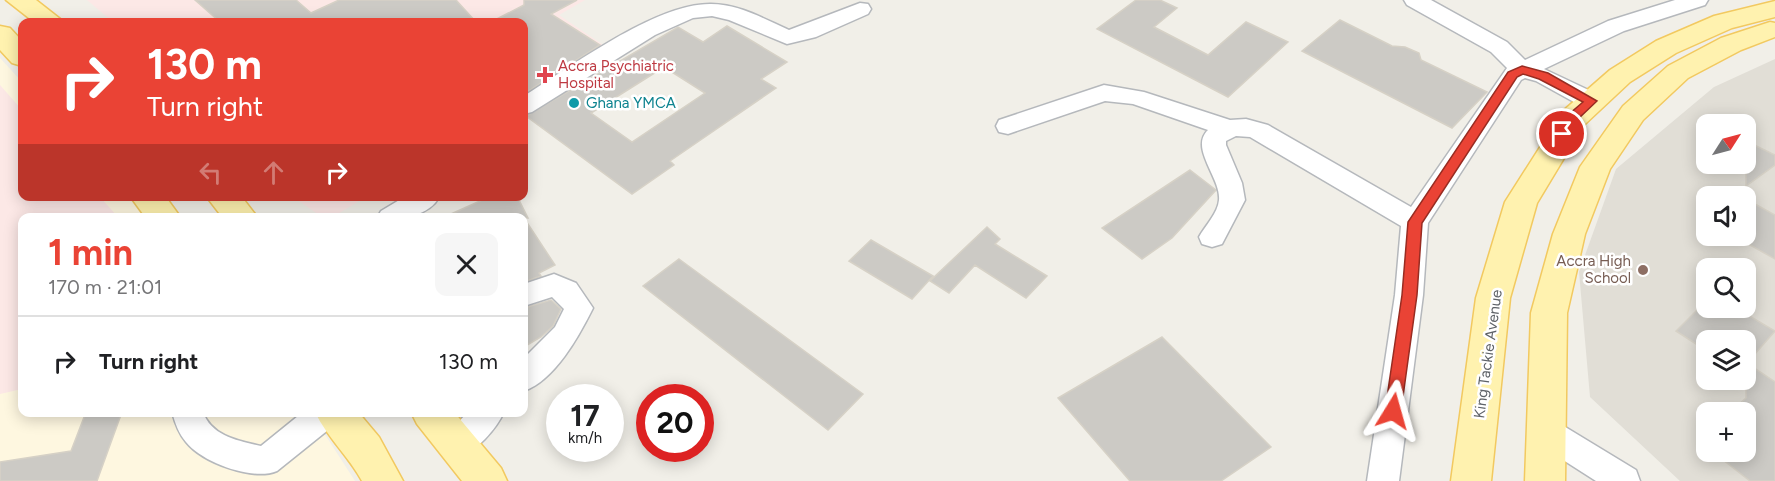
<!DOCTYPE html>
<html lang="en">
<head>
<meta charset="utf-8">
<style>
	body { margin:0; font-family:Figtree,sans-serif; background:#f6f6f6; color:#202124; height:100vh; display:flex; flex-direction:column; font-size:22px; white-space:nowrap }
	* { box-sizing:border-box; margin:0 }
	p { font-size:20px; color:#757577 }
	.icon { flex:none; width:33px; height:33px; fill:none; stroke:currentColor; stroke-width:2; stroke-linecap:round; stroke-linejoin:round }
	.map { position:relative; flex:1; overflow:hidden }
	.drawer { position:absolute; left:18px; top:213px; width:510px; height:204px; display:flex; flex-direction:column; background:#fff; border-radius:12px; box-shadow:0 3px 15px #0003 }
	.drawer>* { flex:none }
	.hud { position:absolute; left:18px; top:18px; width:510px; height:183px; border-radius:12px; box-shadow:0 3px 15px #0003; background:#ea4335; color:#fff; overflow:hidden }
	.needle { width:39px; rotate:54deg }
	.buttons { position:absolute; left:1696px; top:114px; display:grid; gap:12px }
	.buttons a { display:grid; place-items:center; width:60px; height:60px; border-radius:12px; background:#fff; box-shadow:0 3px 15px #0003; font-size:30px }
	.speed { position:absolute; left:546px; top:384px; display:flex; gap:12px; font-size:30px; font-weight:700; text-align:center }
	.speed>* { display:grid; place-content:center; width:78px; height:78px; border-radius:50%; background:#fff; box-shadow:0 3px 15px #0003; line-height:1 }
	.speed small { font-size:15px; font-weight:400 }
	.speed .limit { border:9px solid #d22; background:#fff; color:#111 }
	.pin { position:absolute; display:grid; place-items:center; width:51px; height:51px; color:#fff; margin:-26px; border:3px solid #fff; border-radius:50%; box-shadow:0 2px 6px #0007 }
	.me { position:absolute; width:66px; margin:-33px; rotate:8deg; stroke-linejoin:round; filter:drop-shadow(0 0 4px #0008) }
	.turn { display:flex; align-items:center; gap:21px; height:126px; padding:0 30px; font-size:27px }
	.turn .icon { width:78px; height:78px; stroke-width:2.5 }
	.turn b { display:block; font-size:42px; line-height:51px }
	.lanes { display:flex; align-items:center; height:57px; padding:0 30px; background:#0003; justify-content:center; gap:30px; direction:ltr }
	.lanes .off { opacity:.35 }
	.round { display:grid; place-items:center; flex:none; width:63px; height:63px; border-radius:12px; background:#f6f6f6 }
	.head { display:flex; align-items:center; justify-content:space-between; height:102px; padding:0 30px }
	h1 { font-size:36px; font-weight:700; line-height:45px; color:#ea4335 }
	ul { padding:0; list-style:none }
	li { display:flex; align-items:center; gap:18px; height:90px; padding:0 30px; border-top:2px solid #e0e0e0 }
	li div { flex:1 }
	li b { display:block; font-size:22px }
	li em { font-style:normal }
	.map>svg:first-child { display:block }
</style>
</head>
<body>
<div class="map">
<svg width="1775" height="481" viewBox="0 0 1775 481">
	<rect width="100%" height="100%" fill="#f1efe8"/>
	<!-- commercial -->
	<path fill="#fef7e0" d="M0 58 22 82V196L128 197 146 217 22 218V412L311 413 355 481H0Z"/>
	<!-- education -->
	<path fill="#e1ded6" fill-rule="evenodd" d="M1775 59V481H1680L1590 397 1579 272 1616 169 1714 87ZM1707 124H1746V164H1707ZM1707 196H1746V236H1707ZM1707 268H1746V308H1707ZM1707 340H1746V380H1707ZM1707 412H1746V452H1707Z"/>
	<!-- medical -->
	<path fill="#fce8e6" d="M87 0H585L559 15 609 49 524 101V22H113Z
		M0 85 22 110V196L100 197 118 217 22 218V389L0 394Z
		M293 197H366L331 218 322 217Z"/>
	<!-- building -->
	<path fill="#cccac5" stroke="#d6d1c6" stroke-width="1.5" fill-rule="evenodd" d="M195 0H296L311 13 339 0H456L476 22H220Z
		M524 0H577L551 14 600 45 524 94V22H491L524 5Z
		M1136 0H1160L1177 8 1154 27 1208 55 1246 22 1288 42 1228 97 1097 29Z
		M1340 20 1392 46 1405 47 1419 53 1421 60 1487 92 1452 128 1302 51Z
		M727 26 787 62 761 79 776 88 670 161 674 165 632 194 526 116 678 27 703 42ZM664 67 705 93 632 142 591 113Z
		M1746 141 1775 155V165L1746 186Z
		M1190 170 1216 190 1172 238 1142 259 1102 228Z
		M491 196H517L528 218H524L555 265 539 273 541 276 524 282V218H442Z
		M1746 199 1775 215V259L1734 236H1746Z
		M987 227 1000 239 995 244 1047 276 1026 298 975 265 949 293 930 281Z
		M871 240 933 276 912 299 849 261Z
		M679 259 863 394 828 430 643 286Z
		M551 300 561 309 553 326 541 337 524 347V308Z
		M1707 300V308H1736L1775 331 1747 363 1775 382V481H1750L1713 452H1746V412H1730L1746 398V340H1707V351L1676 331Z
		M1162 337 1271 447 1221 481H1130L1058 398Z
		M86 412H122L97 481H0V462L71 451Z"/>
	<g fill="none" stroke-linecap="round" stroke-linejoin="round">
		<!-- minor casing -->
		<g stroke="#b5b8bc" stroke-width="3">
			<path id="minor" d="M1404 0H1431L1507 42 1525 60 1608 21 1675 0H1708L1705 5 1624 31 1544 69 1599 95 1603 101 1599 107 1591 109 1583 107 1536 81 1525 78 1521 80 1428 223 1423 295 1399 481H1367L1395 295 1401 226 1250 137 1236 136 1226 141V145L1242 183 1245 200 1222 244 1212 247 1202 244 1199 237C1205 226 1218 213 1219 200 1221 178 1189 148 1208 130L1133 104 1105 101 1008 134 999 132 996 126 999 120 1104 85 1144 92 1230 120 1246 119 1268 125 1411 207 1507 68 1491 52 1407 5Z
				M860 3 868 4 871 9 868 14 816 37 787 44 729 20 712 16 693 18 655 35 532 112 524 114V96C571 67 656 3 711 4 739 4 764 19 789 30Z
				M406 196H440C427 219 400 218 377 218L381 211Z
				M554 274 576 283 593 308C579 336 555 380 524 391V358L555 327 564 309 552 297 524 306V284Z
				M172 412H203C211 436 239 441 261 446L303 412H342L338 422 277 471C253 481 203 463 186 442 179 434 175 423 172 412Z
				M468 412H504C496 430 476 451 458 458L447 454 442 444 447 434Z
				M1546 418 1557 422 1636 470 1640 481H1596L1535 442 1530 432 1535 422Z"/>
		</g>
		<!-- major casing -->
		<g stroke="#f2c960" stroke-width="3">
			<path id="major" d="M6 0H36L64 22H34Z
				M1775 1V17L1732 28 1676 53 1630 82 1584 125 1537 203 1510 298 1491 481H1451L1476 298 1505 202 1563 111 1610 70 1656 41 1714 16Z
				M1770 22 1775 23V37L1741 50 1688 78 1643 120 1610 169 1585 234 1567 313 1565 481H1525L1531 313 1553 234 1580 167 1623 106 1668 66 1721 38Z
				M0 26 10 28 22 41V66L12 63 0 50Z
				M130 196H165L181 218H146Z
				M206 196H241L258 218H223Z
				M315 412H358L379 437 403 481H362C349 457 327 437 315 412Z
				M411 412H454L501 468 507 481H462L417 424Z"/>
		</g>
		<!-- minor -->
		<use href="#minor" fill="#fff" fill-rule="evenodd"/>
		<!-- major -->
		<use href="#major" fill="#fff2af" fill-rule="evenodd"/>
	</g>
	<!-- route -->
	<path fill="#ea4335" stroke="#982c22" stroke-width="1.5" d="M1522 66 1548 73 1597 101 1577 120 1567 137H1558L1556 134 1568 115 1583 102 1539 79 1523 74 1517 77 1422 223 1417 295 1401 411 1398 416H1387L1385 411 1402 295 1408 222 1508 72Z"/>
	<!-- markers -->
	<path fill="#e0444e" stroke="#fff" stroke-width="2" d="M542 66h6v6h6v6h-6v6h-6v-6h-6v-6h6z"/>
	<circle fill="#0f9aa8" stroke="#fff" stroke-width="2" cx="574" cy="103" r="6"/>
	<circle fill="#8d6e63" stroke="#fff" stroke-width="2" cx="1643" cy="270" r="6"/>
	<g text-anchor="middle" stroke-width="5" stroke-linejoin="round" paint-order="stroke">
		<!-- health labels -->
		<g font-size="15" fill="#be3a42" stroke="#fff" text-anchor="start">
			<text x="558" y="71">Accra Psychiatric<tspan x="558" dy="17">Hospital</tspan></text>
		</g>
		<!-- culture labels -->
		<g font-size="15" fill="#0d838f" stroke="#fff" text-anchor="start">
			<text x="586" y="108">Ghana YMCA</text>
		</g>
		<!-- education labels -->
		<g font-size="15" fill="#785e54" stroke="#fff" text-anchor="end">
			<text x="1631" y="266">Accra High<tspan x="1631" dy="17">School</tspan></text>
		</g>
		<!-- street labels -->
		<g font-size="15" fill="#5f6368" stroke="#fff">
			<text transform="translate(1488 354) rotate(-82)" y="5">King Tackie Avenue</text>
		</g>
	</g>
</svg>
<div class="buttons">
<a><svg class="needle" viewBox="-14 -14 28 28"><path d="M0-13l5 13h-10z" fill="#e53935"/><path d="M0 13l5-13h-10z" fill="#757577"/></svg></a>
<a><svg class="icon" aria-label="sound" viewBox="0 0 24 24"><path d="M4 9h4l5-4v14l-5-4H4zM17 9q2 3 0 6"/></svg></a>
<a><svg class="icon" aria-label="search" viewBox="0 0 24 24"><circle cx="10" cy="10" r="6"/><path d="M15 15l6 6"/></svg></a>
<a><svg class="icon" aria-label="layers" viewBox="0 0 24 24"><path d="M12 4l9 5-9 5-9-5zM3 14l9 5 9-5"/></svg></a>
<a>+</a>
</div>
<div class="speed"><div>17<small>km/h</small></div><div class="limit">20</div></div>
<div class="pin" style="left:1562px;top:134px;background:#d93025"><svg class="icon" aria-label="arrive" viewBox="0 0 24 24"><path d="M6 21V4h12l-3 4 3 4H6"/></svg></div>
<svg class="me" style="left:1393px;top:411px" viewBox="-20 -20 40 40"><path d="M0-17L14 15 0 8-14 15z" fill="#ea4335" stroke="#fff" stroke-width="4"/></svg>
<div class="hud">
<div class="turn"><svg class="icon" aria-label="right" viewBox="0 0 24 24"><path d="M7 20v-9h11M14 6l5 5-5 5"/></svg><div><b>130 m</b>Turn right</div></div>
<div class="lanes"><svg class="icon off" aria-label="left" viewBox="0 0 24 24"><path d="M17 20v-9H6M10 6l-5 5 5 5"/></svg><svg class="icon off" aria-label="ahead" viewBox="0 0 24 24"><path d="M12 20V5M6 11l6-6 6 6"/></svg><svg class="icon" aria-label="right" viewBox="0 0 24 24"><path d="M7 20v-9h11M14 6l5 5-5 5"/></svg></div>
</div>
<section class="drawer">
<div class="head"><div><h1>1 min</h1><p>170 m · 21:01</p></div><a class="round"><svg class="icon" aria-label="close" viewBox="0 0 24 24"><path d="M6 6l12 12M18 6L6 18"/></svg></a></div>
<ul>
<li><svg class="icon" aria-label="right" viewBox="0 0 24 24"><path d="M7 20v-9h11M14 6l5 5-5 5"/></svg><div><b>Turn right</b></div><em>130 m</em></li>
</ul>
</section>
</div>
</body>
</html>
